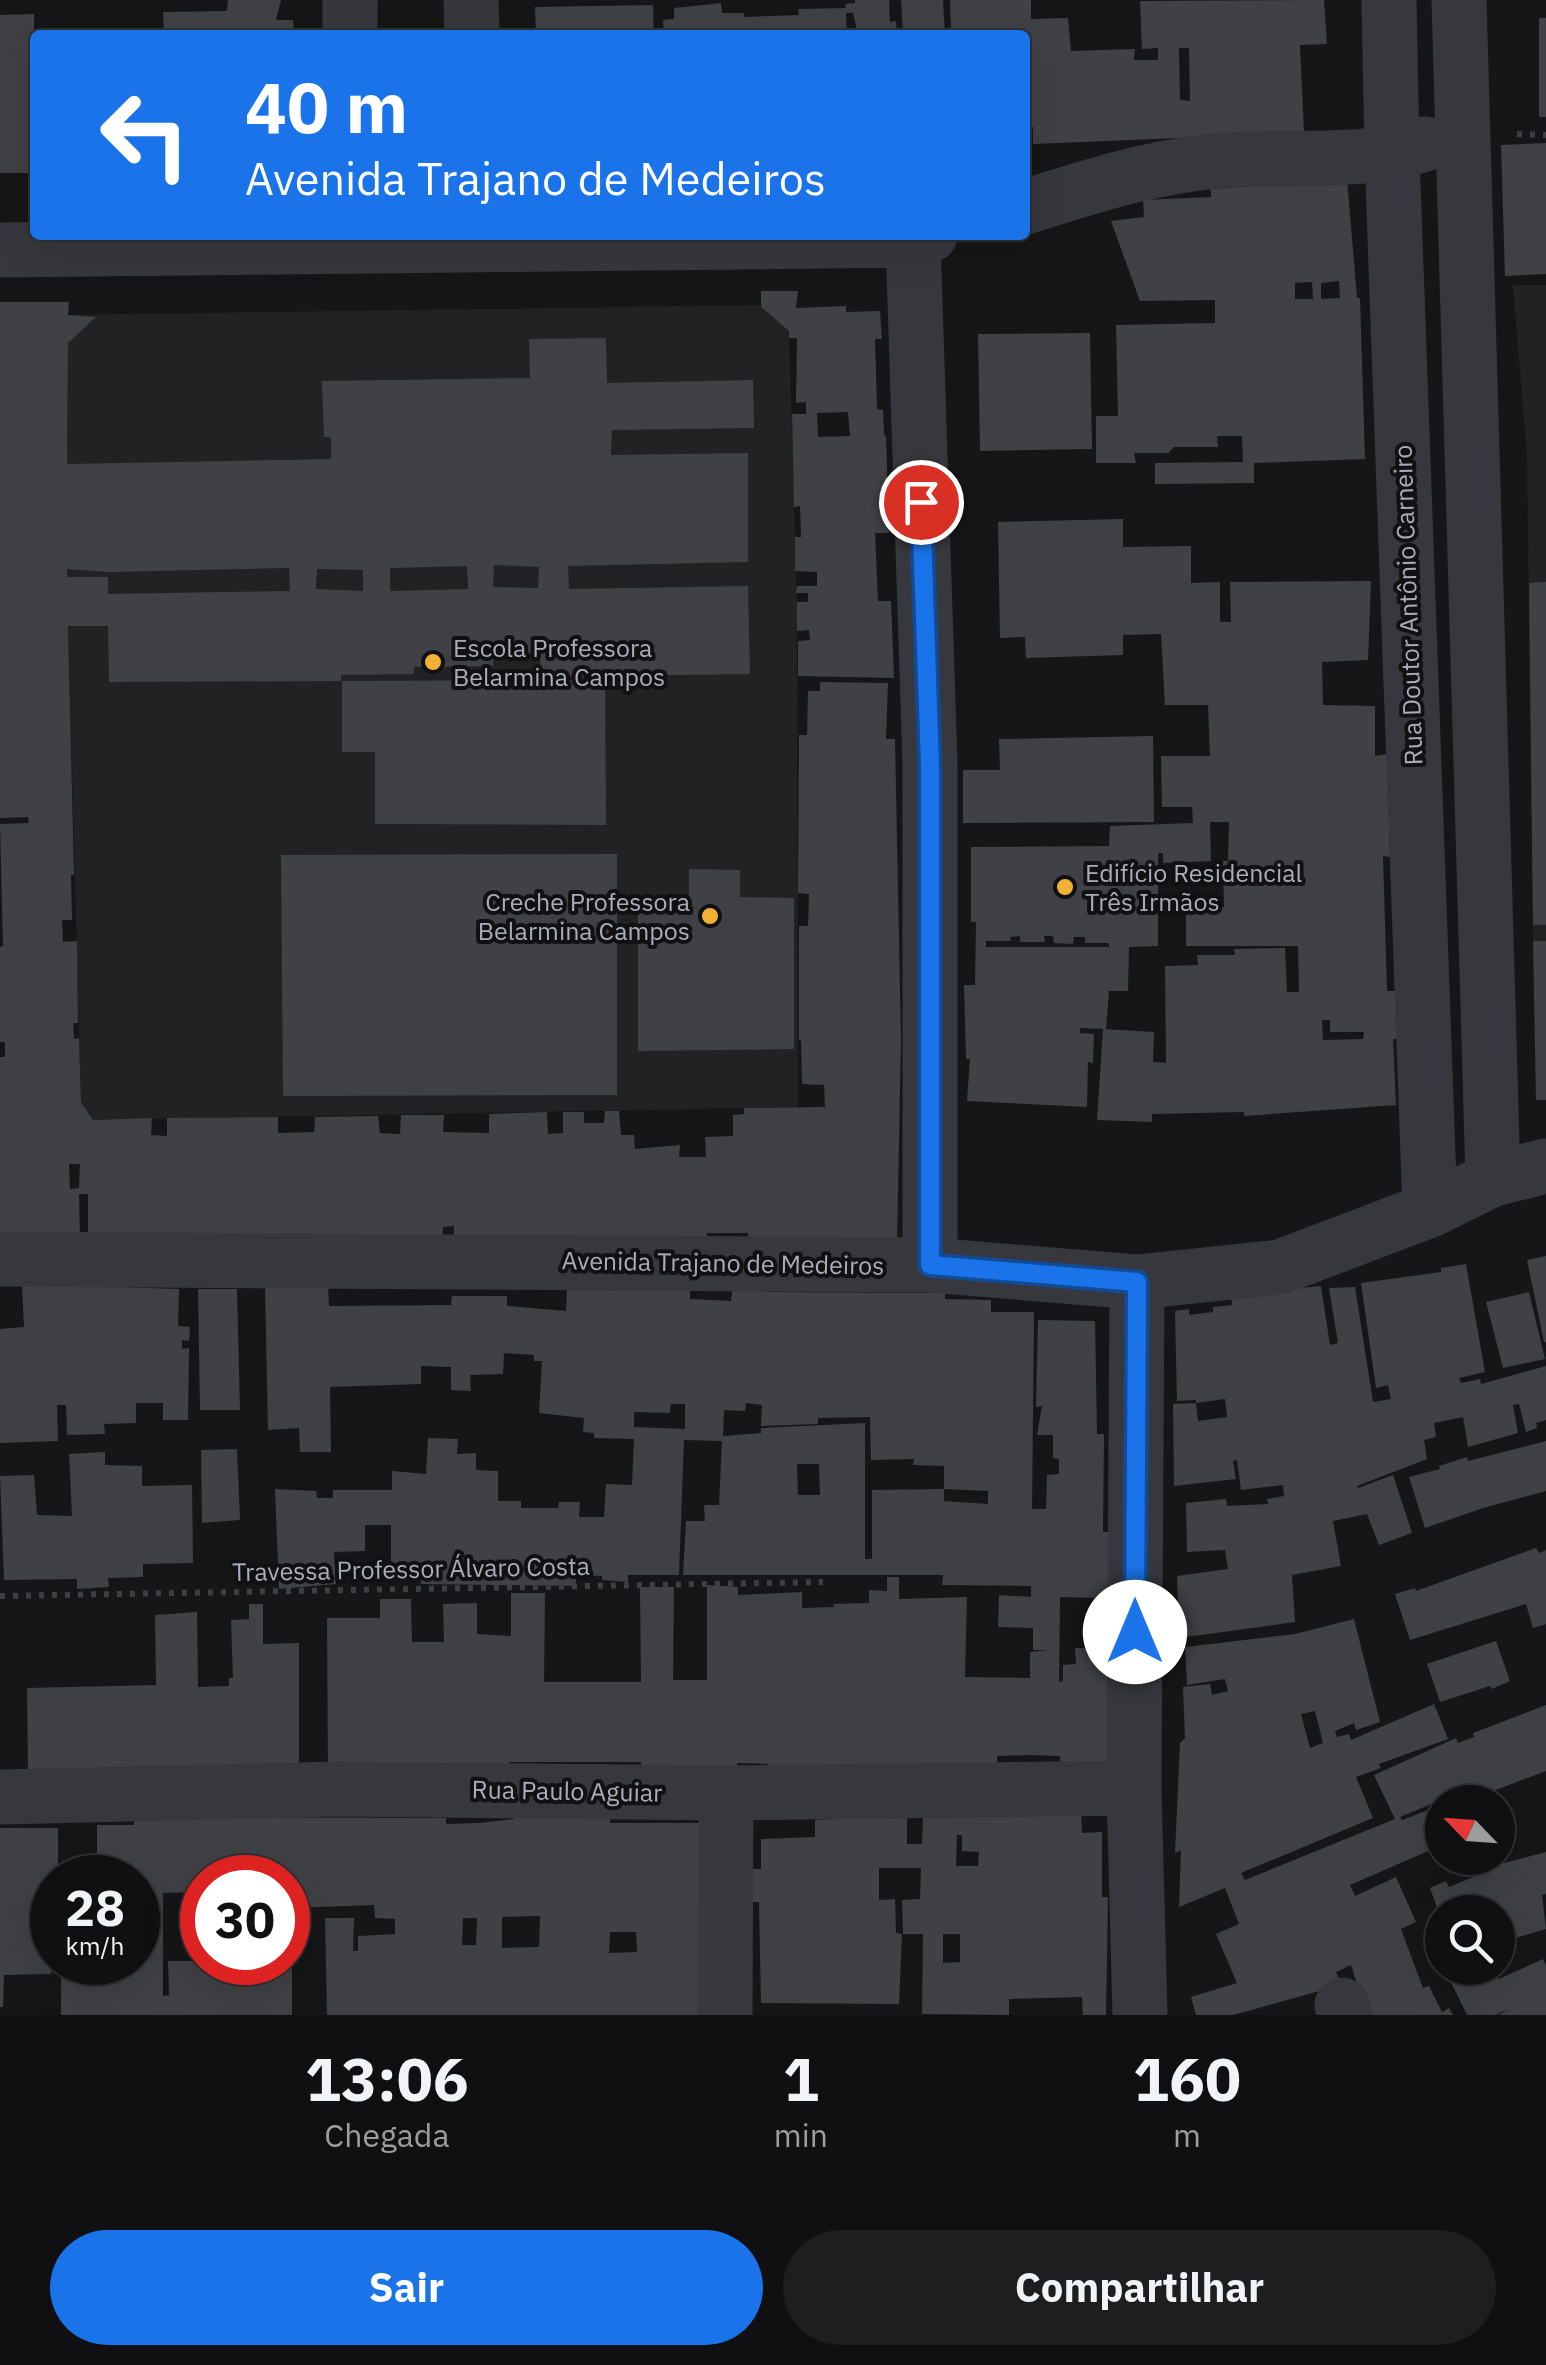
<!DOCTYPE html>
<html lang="pt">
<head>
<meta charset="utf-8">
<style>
	body { margin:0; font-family:"IBM Plex Sans",sans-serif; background:#1e1e20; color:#f1f3f6; height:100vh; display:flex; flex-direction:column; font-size:38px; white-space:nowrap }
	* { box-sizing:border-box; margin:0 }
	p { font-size:32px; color:#9c9d9f }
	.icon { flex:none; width:55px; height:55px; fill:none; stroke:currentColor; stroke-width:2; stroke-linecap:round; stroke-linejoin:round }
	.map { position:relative; height:2015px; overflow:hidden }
	.sheet { display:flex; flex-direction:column; background:#101012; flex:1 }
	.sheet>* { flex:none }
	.top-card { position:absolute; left:30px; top:30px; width:1000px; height:210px; border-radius:10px; box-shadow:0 10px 40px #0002,0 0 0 2px #303032; background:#1a73e8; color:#fff; overflow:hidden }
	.needle { width:65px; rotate:295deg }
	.buttons { position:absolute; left:1425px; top:1785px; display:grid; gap:20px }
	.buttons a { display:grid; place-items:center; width:90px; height:90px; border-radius:50%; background:#101012; box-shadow:0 10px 40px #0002,0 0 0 2px #303032; font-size:50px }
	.speed { position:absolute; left:30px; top:1855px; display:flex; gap:20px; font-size:50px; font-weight:700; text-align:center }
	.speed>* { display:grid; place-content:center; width:130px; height:130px; border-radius:50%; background:#101012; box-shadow:0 10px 40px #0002,0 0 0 2px #303032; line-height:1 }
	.speed small { font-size:25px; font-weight:400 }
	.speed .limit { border:15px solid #d22; background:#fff; color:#111 }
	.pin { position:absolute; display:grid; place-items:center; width:85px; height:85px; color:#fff; margin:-42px; border:5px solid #fff; border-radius:50%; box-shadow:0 2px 10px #0007 }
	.me { position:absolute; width:110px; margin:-55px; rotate:0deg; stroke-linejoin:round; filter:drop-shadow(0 0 8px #0008) }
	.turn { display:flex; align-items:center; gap:35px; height:210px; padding:0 50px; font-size:45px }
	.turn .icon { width:130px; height:130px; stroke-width:2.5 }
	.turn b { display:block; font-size:70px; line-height:85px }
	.eta { display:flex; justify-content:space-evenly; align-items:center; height:170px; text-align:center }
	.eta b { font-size:60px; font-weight:700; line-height:70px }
	.primary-button { display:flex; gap:20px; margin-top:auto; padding:20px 50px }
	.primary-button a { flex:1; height:115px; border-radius:60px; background:#1a73e8; color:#fff; font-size:40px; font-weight:700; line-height:115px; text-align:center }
	.primary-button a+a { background:#1e1e20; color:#f1f3f6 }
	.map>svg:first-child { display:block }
</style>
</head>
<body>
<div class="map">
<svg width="1546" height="2015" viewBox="0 0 1546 2015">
	<rect width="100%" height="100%" fill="#161618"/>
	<!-- built -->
	<path fill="#222225" d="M1513 285H1546V941H1533L1527 456Z
		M759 305 789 331 797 601 798 1107 93 1120 81 1102 66 544 68 315Z"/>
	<!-- building -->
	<path fill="#404145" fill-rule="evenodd" d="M228 0H281L276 20H293L294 35H164L163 12 227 11Z
		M855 0H889L890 22 896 21 897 35H858L853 13H846L847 35H664L663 20 674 19V8L721 3 722 13H744V17L799 15 798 9 846 8 845 4 855 3Z
		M901 0H943L945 35H903Z
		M950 0H1031V19L1068 18 1071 51 1135 49 1134 60H1158V48L1142 49 1140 1 1324 0 1327 44 1300 45 1304 133 1033 144V127H1025V35H951ZM1179 48H1189L1190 101 1180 100Z
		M653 5 654 35H536L535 7Z
		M34 14 35 173H0V15Z
		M1539 18H1546V117H1539Z
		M1546 143V274L1505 276 1501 145Z
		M1347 179 1357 298H1360L1365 459 1254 463V483L1155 484V463L1243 462 1242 436H1217L1218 447H1174L1168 453H1134L1136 463H1096V416H1118L1116 325 1215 323V300L1140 301 1111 221 1144 217 1143 200 1211 197V189ZM1339 281 1340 298 1321 299V283ZM1312 282 1313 299H1295V283Z
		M761 291H798L796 308 846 306V312L880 311 882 339H875L877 409 883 410 884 435 886 436 889 533H875L878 601H891L894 678 798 676V641L810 640 809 630 797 631V602H808V593H796L797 586H817V572L795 571V537H801L800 506 794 507 792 414H806V402L796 403 797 338H789V331L761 307ZM848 412 850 436 818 437 817 413Z
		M0 302H69L68 315 96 317 68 343 67 464 331 459V437H324L322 381 530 378 529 339 606 338 607 383 753 380 754 428 612 430 611 455 748 453V562L568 566 569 589 748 586 750 674 540 677V653L494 655 493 666 414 667V674L341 675V681L109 682 108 626H68L74 875H71L72 920H62L63 942 77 941 78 1023H73L74 1039 79 1038 81 1102 93 1120 152 1118 151 1135 167 1136V1118L278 1117V1133L314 1132 315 1117 378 1116 380 1133 400 1134 401 1115H444L443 1132 489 1133V1114L547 1112 548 1134 563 1133V1112H584V1123H604L605 1111H619L621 1135H634L635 1149 680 1145 679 1157H706L705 1137 733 1136V1115L744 1114V1108L825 1107 824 1085 802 1084 801 1041 799 1040V926H808L809 894 798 893 799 735H807L808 691H820V682L888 683 886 739H895L901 1040 897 1244H749L748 1233H707V1244L454 1252V1226L443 1227 442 1252H0V1057H5V1042H0V947L3 946 0 824 29 823 28 817 0 818ZM494 565 539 567 538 588 493 587ZM467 566 468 589 390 591V568ZM289 568 290 591 108 594V577H67V569L108 572ZM317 569 363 570V591L316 589ZM69 1164H80L79 1188 70 1189ZM79 1194H88V1238H80Z
		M1090 333 1092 449 980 451 978 334Z
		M1123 519V547L1191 546V583L1220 582V622H1231L1230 582 1371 581 1368 660 1322 662 1323 705 1375 706V756L1387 754 1390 857 1383 856 1387 991H1399L1401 1039H1393L1396 1105 1244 1116V1112L1152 1114V1122L1097 1120 1103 1029 1154 1032 1153 1062 1166 1063 1165 966 1198 965 1197 955H1235L1234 949 1285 948 1287 992H1299L1298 946H1186V908L1224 907 1223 861H1228L1229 822H1210L1211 861 1163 863V853H1158V946L1129 947 1128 991H1109L1106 1029 1080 1028V1033L1094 1034 1093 1063 1088 1062 1087 1107 967 1101 970 1059H966L964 985H975L976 922H971V847L1109 846 1110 826 1193 823 1192 807H1162L1161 756H1210L1208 705H1165L1161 634 1123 635V655L1026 658 1025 637 1000 638 998 522ZM1020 936V942H1045L1044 936H1053L1054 943 1073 944 1074 937H1085V943H1109V947H986V941H1011L1010 937ZM1322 1020H1330V1032H1364L1363 1039 1323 1040Z
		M1546 582V925H1533L1529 583Z
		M605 680 606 825 375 824V752H342V681Z
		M1153 736 1154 822 963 823V770H1000L999 739Z
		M617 854V1095L283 1096 281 855Z
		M689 869 740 870V897L794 898V1049L638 1051V899H689Z
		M1533 941H1546V1100H1536Z
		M1546 1256V1342H1544L1527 1260Z
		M1466 1264 1485 1372 1459 1378 1461 1383 1480 1379 1481 1384 1546 1366V1420L1536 1423 1537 1428 1526 1432 1519 1404 1513 1405 1518 1433 1468 1447 1463 1417 1434 1423 1436 1437 1424 1440 1427 1459 1357 1486 1358 1488 1393 1475 1412 1533 1379 1545 1367 1514 1333 1521 1341 1566 1292 1575 1295 1622 1179 1638 1177 1576 1228 1569 1225 1550 1187 1552 1186 1503 1226 1499 1227 1506 1268 1504 1267 1499 1284 1496 1283 1485 1241 1490 1237 1460 1233 1461 1236 1479 1174 1486 1173 1404 1196 1403 1198 1421 1227 1417 1225 1399 1196 1403V1400L1177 1401 1175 1311 1189 1309V1315L1213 1312V1307L1232 1305 1231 1295 1321 1286 1330 1345 1338 1343 1329 1288 1355 1287 1373 1402 1391 1399 1388 1385 1376 1388 1361 1283 1441 1272V1268Z
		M265 1283 328 1285 329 1306 451 1305 452 1296H507V1306L566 1311 567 1286 690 1284V1299L731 1301 733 1284 766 1286V1292L945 1293V1299L991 1300V1312H1034L1032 1509H1046L1047 1475 1059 1474V1459L1053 1458V1435H1037L1042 1406 1036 1407 1038 1320 1095 1321 1097 1434H1104L1103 1532H1110L1109 1592H1102V1598L1060 1597 1059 1682 1063 1681V1665L1076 1664 1075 1648H1096V1663H1107L1108 1768 1061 1769 1060 1756 1028 1755 997 1756V1774L768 1775V1764L737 1763 738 1774 641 1770V1762H509L510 1778 328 1777 327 1618H380V1599H411L412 1642H444L443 1604 477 1603V1634L511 1636V1593H545L544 1682H641L640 1587H674L673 1680H707V1585L738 1587V1595L802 1592V1608L834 1607 833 1604 869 1603V1590L887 1591V1577H899V1599L967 1597 965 1677 1030 1678V1652L1048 1650H1033V1628L998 1627 999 1595 1031 1597V1586L942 1585 943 1575H683L686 1521H705L704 1505H719L722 1441 684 1440 679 1575H628V1582L602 1580V1576L576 1575V1586L421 1584V1575H391V1525H365V1551L334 1552 336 1584 279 1589 275 1489 316 1491 317 1498H333V1490H392V1471L426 1474 428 1438 458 1439 457 1454 476 1453V1470L498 1471V1501H521V1508H558L559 1502H580L579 1517H604L606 1484 632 1485 634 1439 594 1438V1433L583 1432 584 1418 539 1413 542 1361H534V1355L504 1353 503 1374 470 1375 471 1391 451 1390V1367L421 1366V1384L330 1387 331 1452H300L299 1428 268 1430ZM746 1403 762 1405 761 1426 818 1424V1418L870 1417 871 1460 914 1459 913 1465 944 1466V1489L988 1491V1504L944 1501V1489L872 1490V1559H865V1423L761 1428V1433L723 1436 724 1410 745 1411ZM671 1404H685V1429L634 1427V1412L670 1413ZM797 1464H819L820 1495H798Z
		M22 1284 179 1289 178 1326 190 1327 189 1341 182 1340V1349L189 1348 188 1420H163V1403H136V1423L104 1424 105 1434 67 1435 66 1405H57L58 1441 0 1443V1329L24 1327Z
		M198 1289H237L240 1410H200Z
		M1529 1292 1545 1359 1503 1368 1486 1302Z
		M1546 1441V1491L1483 1508 1425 1528 1409 1477 1440 1469 1439 1466 1467 1457 1468 1461Z
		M237 1449 240 1520 202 1523 201 1450Z
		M105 1452V1465L142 1466V1486L192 1485 193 1563 143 1564V1577L108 1578 109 1587 77 1589V1579L4 1580 0 1476 34 1475 37 1515 72 1516 69 1454Z
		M1536 1548 1539 1553 1546 1550V1624L1533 1628 1526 1604 1410 1640 1395 1594 1415 1588 1416 1591Z
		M249 1604H263V1644L299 1643V1767L28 1775 27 1688 156 1685 155 1615 197 1612 198 1687 229 1686V1678H233L231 1620 249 1619Z
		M1354 1619 1380 1722 1356 1730 1354 1723 1335 1731 1337 1737 1349 1734 1351 1740 1434 1704 1448 1739 1379 1764 1381 1768 1356 1777 1373 1818 1241 1873 1245 1880 1395 1819 1374 1775 1456 1738 1458 1743 1474 1737 1473 1733 1546 1705V1771L1480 1796 1475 1786 1400 1817 1402 1820 1442 1805V1845L1350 1885 1355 1896 1396 1877 1416 1922 1401 1929 1423 1988 1429 1986 1442 2012 1449 2008 1453 2015H1350L1365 2009 1351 1965 1336 1972 1341 1985 1233 2015H1196L1191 1997 1237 1983 1216 1934 1239 1924 1225 1888 1179 1907 1181 1850 1175 1853 1180 1743 1185 1738 1183 1687 1210 1684 1212 1695 1228 1691 1225 1679 1187 1685 1185 1647 1295 1634ZM1315 1711 1323 1743 1310 1748 1301 1714Z
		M1496 1641 1510 1681 1492 1689 1490 1686 1440 1702 1427 1664Z
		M1081 1810 1082 1833 1102 1832V1897H1108L1106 2015H1083L1082 1997 1009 1999V2015L922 2014 923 1934H903L902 1900 920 1899 921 1868H879V1900L895 1899 896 1933 902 1934 899 2004 761 2003 759 1902H749V1869H761V1839L815 1837V1820L907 1815V1844H922L923 1816ZM957 1835H962V1851L979 1852 978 1866H956ZM943 1934H960V1962L943 1963Z
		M514 1813 610 1816V1823H706L702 2015H327L325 1918H354L353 1951H358V1936L395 1934V1919L375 1918 374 1905 292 1908V2015H61V1971H98V1962H138V1878H97V1825H134V1818L212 1817 446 1818V1824L479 1823 514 1819ZM202 1878H288V1962H202ZM197 1892V1961H168L169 1995 163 1996V1893ZM540 1916 539 1947 502 1948V1917ZM463 1918H477L476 1945H462ZM610 1932H636L637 1952 609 1953Z
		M0 1828H58V1878L46 1880 45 1911H51V1974L4 1975 3 2007H0Z
		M1546 1852V1894L1542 1895 1546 1929 1512 1939 1503 1906 1489 1910 1487 1904 1466 1912H1442V1921L1430 1888 1446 1881 1449 1887 1476 1876 1473 1871Z
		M1543 1959 1546 1966V2015H1499L1508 2009 1496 2015H1467L1444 1968H1495L1499 1979Z"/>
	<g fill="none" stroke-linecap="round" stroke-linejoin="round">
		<!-- path -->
		<path stroke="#3d3f44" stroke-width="6" stroke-dasharray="5 8" stroke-linecap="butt" d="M1517 134 1546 135
			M0 1596 823 1582"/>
		<!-- minor -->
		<path stroke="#37383d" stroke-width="55" d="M350 0V35
			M471 0 472 35
			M1389 0 1392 155 1430 1210
			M1459 0 1493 1179
			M1025 207C1091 186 1157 165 1227 160 1293 155 1362 165 1425 144
			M913 240 930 765V1265
			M0 250 913 240 930 235
			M0 1259 930 1265 1137 1282 1280 1267 1430 1210 1493 1179 1546 1166
			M1137 1282 1134 1788 1140 2015
			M0 1797 337 1789 726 1793 1134 1788
			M1342 2005 1345 2015
			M725 2015 726 1793"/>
	</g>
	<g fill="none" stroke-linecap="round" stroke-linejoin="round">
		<!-- route casing -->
		<g stroke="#114b97" stroke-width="25">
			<path id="route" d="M921 502 930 765V1265L1137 1282 1135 1632"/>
		</g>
		<!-- route -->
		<use href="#route" stroke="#1a73e8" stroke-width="18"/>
	</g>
	<!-- markers -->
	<g fill="#f2b134" stroke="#111113" stroke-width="4">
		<circle cx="433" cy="662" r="10"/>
		<circle cx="1065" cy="887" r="10"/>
		<circle cx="710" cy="916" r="10"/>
	</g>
	<g text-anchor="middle" stroke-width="8" stroke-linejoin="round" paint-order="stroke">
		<!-- street labels -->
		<g font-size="25" fill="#a8adb8" stroke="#111113">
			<text transform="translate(1408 605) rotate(-92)" y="9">Rua Doutor Antônio Carneiro</text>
			<text transform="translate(723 1263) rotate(1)" y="9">Avenida Trajano de Medeiros</text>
			<text transform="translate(411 1569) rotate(-1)" y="9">Travessa Professor Álvaro Costa</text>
			<text transform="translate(567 1791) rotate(1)" y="9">Rua Paulo Aguiar</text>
		</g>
		<!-- poi labels -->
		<g font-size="25" fill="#a8adb8" stroke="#111113" text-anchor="start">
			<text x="453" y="657">Escola Professora<tspan x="453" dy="29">Belarmina Campos</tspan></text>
			<text x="1085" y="882">Edifício Residencial<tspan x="1085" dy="29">Três Irmãos</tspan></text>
			<text x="690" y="911" text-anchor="end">Creche Professora<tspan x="690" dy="29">Belarmina Campos</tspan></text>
		</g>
	</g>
</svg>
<div class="buttons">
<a><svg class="needle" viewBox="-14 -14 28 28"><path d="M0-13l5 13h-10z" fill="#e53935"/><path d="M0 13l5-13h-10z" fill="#9c9d9f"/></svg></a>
<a><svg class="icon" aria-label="search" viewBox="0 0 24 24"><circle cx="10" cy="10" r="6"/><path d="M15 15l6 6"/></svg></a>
</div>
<div class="speed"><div>28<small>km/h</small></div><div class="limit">30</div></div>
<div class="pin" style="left:921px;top:502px;background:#d93025"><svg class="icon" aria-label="arrive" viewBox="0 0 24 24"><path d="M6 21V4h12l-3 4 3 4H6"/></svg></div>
<svg class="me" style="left:1135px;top:1632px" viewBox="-20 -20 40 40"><circle r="19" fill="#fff"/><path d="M0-13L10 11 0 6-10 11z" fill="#1a73e8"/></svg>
<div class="top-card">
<div class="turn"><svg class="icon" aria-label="left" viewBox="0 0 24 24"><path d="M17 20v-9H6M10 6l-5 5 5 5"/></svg><div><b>40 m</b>Avenida Trajano de Medeiros</div></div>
</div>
</div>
<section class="sheet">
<div class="eta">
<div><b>13:06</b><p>Chegada</p></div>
<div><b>1</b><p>min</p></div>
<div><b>160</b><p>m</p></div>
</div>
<div class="primary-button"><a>Sair</a><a>Compartilhar</a></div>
</section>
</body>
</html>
